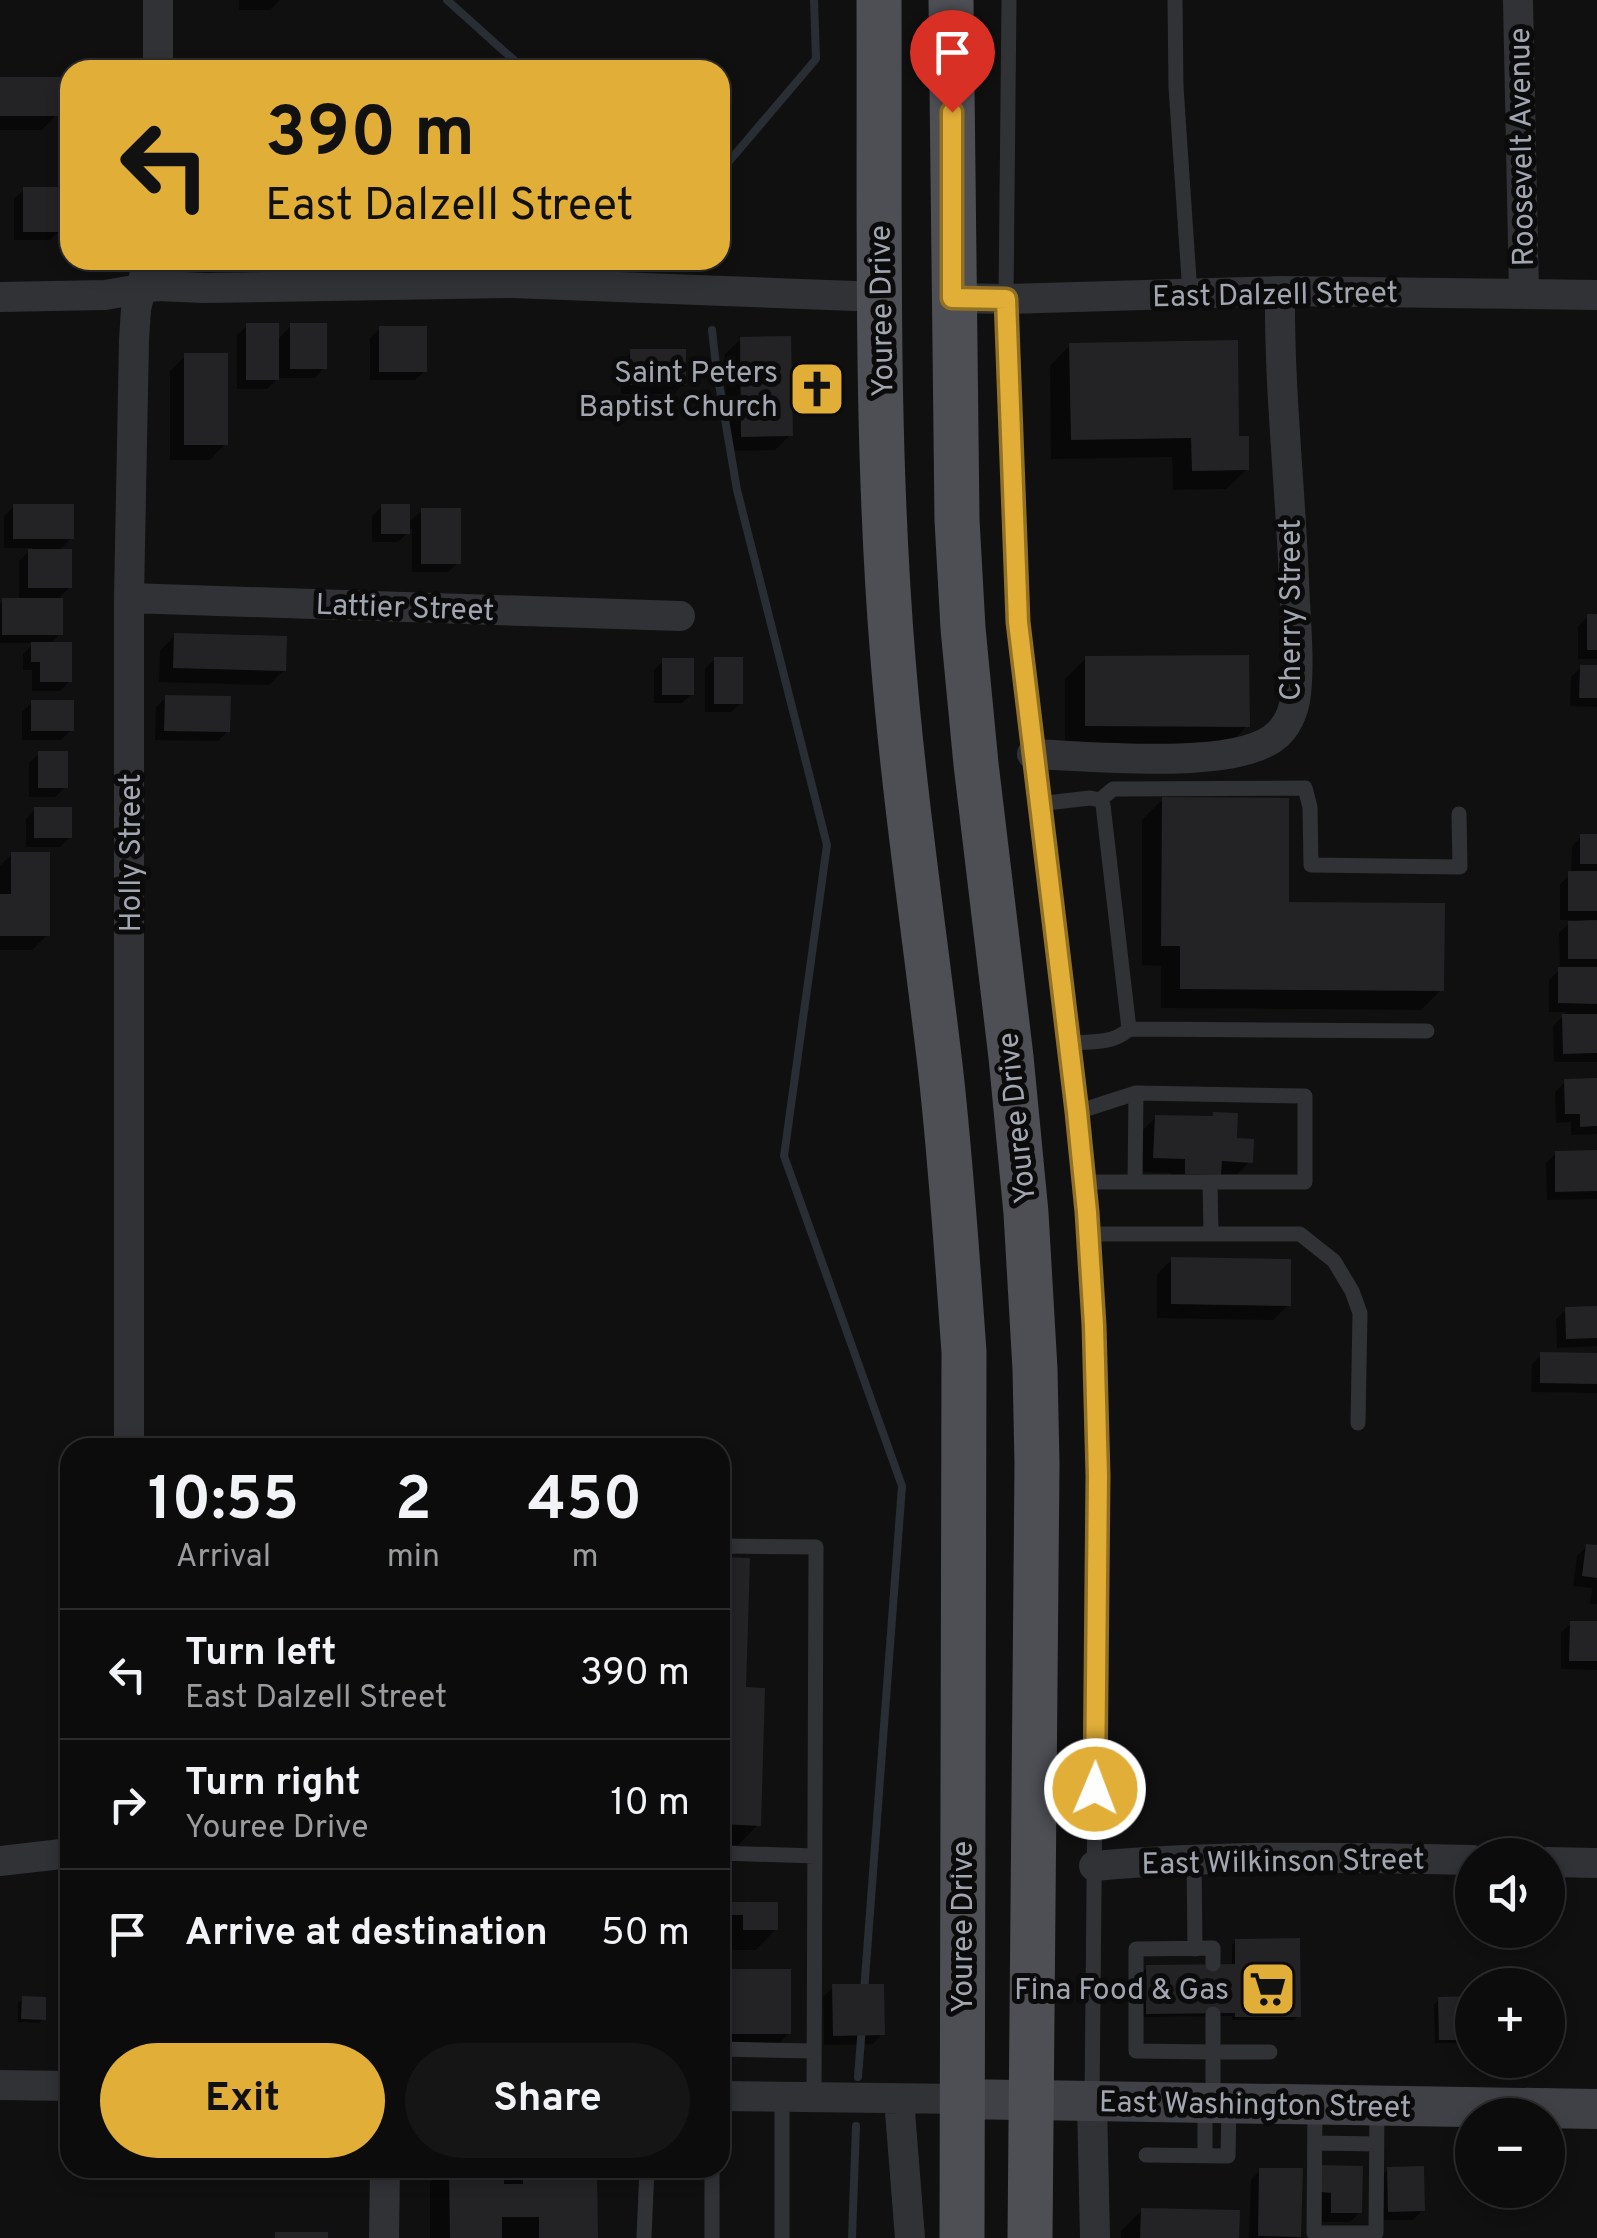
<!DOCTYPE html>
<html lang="en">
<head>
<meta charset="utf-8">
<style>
	body { margin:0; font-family:Overpass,sans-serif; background:#151516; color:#f1f3f6; height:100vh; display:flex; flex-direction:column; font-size:38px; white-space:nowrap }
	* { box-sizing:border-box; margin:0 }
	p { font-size:32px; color:#9a9b9d }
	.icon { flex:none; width:55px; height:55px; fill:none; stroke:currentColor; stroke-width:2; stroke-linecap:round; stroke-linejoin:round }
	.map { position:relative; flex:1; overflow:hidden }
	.drawer { position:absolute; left:60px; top:1438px; width:670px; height:740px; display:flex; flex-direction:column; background:#0c0c0d; border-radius:30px; box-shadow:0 5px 15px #0003,0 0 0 2px #2c2c2e }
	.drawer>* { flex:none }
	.guide { position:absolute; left:60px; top:60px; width:670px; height:210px; border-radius:30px; box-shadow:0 5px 15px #0003,0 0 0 2px #2c2c2e; background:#e1ae38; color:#111; overflow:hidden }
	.fabs { position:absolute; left:1455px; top:1838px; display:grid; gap:20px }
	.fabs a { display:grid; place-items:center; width:110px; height:110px; border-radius:50%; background:#0c0c0d; box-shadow:0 5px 15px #0003,0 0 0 2px #2c2c2e; font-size:50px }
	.pin { position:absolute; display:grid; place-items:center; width:85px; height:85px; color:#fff; margin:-102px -42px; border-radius:50% 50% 50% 0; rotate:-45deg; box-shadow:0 0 10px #0007 }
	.pin .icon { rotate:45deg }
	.me { position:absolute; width:110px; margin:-55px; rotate:1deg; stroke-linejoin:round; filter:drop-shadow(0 0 8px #0008) }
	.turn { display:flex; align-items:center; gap:35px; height:210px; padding:0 40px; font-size:45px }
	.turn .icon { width:130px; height:130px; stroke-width:2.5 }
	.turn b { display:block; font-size:70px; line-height:85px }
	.eta { display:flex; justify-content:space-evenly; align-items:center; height:170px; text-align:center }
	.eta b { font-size:60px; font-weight:700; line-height:70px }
	.action { display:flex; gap:20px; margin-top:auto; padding:20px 40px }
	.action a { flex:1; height:115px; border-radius:60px; background:#e1ae38; color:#111; font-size:40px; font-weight:700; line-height:115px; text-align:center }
	.action a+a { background:#151516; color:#f1f3f6 }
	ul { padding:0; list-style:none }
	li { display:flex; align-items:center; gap:30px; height:130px; padding:0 40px; border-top:2px solid #2c2c2e }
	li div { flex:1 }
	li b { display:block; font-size:38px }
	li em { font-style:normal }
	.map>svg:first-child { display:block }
</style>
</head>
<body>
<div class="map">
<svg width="1597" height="2238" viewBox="0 0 1597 2238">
	<rect width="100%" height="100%" fill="#101011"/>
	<!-- shadow -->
	<path fill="#0007" d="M239 0H280L270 10H239Z
		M0 80 57 114 42 130H0Z
		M24 190 59 231 50 240H14V199Z
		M247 326 277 340 291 326 324 368 315 378H278L267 389H237V335Z
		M380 329 425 371 415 380H370V338Z
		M741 339 790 435 775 450 727 451 725 354Z
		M1070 345 1237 438 1247 469 1226 489 1173 490 1172 457 1051 459 1050 366Z
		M631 352 683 384 674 394H621V362Z
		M185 356 225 444 210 460H170V371Z
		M14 506 71 538 58 552 70 587 56 601 60 634 49 645 70 681 60 691H32V670H23V654L34 643H0V604L3 601H19V561L32 548H4V516Z
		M382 506 407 524 422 510 458 563 448 572H412V528L398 542H372V516Z
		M1588 616 1597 617V659H1578V626Z
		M175 635 284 670 269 685 159 682 160 651Z
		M1086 658 1247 726 1227 747 1065 745V679Z
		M715 659 741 703 731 712H705V669Z
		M664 660 692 694 682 703H654V670Z
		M1581 667 1597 668V707L1570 706 1571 677Z
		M166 697 228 731 218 741 155 740 156 707Z
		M32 702 71 730 61 740H22V712Z
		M39 754 65 787 55 797H29V763Z
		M1163 799 1286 905 1441 990 1421 1010 1161 1008V966L1142 965V820Z
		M35 809 70 837 60 847H26V819Z
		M1582 836H1597V1062H1554L1553 1026 1567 1012H1549V980L1560 969 1559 933 1572 920H1560V884L1571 874 1572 846Z
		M12 854 47 935 32 950H0V866Z
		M1597 1081V1134L1571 1135V1122L1556 1123 1555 1092 1565 1082Z
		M1214 1115 1250 1161 1235 1177 1171 1188V1173L1139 1172 1141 1132 1156 1117 1210 1119Z
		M1556 1153H1597V1199L1547 1200 1546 1163Z
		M1172 1259 1288 1305 1273 1320 1157 1318V1274Z
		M1597 1308V1346L1557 1348 1556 1319 1566 1310Z
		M1542 1354 1597 1355V1393L1531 1392 1532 1364Z
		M1586 1547 1597 1548V1604H1590L1592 1588 1573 1586 1577 1556Z
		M720 1560 743 1690 758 1825 738 1845H720Z
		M1571 1623 1597 1624V1670L1561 1669V1633Z
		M720 1905 776 1929 756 1950H724V1971L789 2033 768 2054H720Z
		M1236 1941 1298 2016 1294 2020H1232V2016L1143 2017V1971L1147 1967H1232V1945Z
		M833 1987 882 2034 873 2044 824 2045 823 1997Z
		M23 1999 43 2019 39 2023 18 2022V2003Z
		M70 1999V2041H65V2004Z
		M1472 1999V2039H1463L1460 2043H1435L1434 2004 1439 2000Z
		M445 2168H501V2184L518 2168H595L596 2238H430V2182Z
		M1388 2169 1423 2210 1413 2220H1379L1378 2179Z
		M1260 2170 1299 2236 1297 2238H1249L1251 2180Z
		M1312 2178 1360 2212 1350 2222H1322V2202L1312 2201Z
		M1142 2210 1237 2238H1121V2231Z"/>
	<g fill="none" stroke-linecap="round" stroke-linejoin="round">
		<!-- stream -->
		<path stroke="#282e34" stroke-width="8" d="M447 0 525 70
			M720 172 816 59 814 0
			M712 330 716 366 737 490 827 845 784 1156 902 1486 864 1992
			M858 2077 862 2026
			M852 2238 856 2126"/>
	</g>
	<!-- building -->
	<path fill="#232325" d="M0 77H60V116H0Z
		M23 187H62V232H23Z
		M246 323H279V380H246Z
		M290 323H327V369H290Z
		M379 326H427V372H379Z
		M791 336 793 436 741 437 740 337Z
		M1238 340 1239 436H1249V470L1192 471 1191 438 1071 440 1069 343Z
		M630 349H686V385H630Z
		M184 353H228V445H184Z
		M13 504H74V539H13Z
		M381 504H410V534H381Z
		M421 508H461V564H421Z
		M28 549H72V588H28Z
		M2 598H63V635H2Z
		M1587 614H1597V650H1587Z
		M174 633 287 636 286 671 173 668Z
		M31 642H72V682H40V662H31Z
		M1249 655 1250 727 1085 726V656Z
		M714 657H743V704H714Z
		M662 658H694V695H662Z
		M1580 665H1597V698H1579Z
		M165 695 231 696 230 732 164 731Z
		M31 700H74V731H31Z
		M38 751H68V788H38Z
		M1162 797 1289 798V902L1445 903 1444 991 1180 989V946H1161Z
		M34 807H72V838H34Z
		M1580 834H1597V864H1580Z
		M11 852H50V936H0V894H11Z
		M1568 871H1597V911H1568Z
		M1597 920V959H1568V921Z
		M1558 967H1597V1004L1558 1003Z
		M1562 1014H1597V1053L1563 1054Z
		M1597 1078V1126L1580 1127V1114H1565L1564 1079Z
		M1213 1112 1238 1113 1237 1138 1254 1139 1253 1163 1222 1161 1221 1175 1185 1174V1159L1153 1158 1155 1115 1213 1116Z
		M1597 1150V1191L1555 1192V1151Z
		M1171 1257 1291 1259V1306L1171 1304Z
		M1597 1306V1338L1566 1339 1565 1307Z
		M1540 1352 1597 1353V1384L1540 1383Z
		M1586 1544 1597 1545V1578L1582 1576Z
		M720 1557 750 1558 746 1687 765 1688 761 1826 720 1824Z
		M1570 1621H1597V1661H1569Z
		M720 1902H778V1930H743V1915H726L727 1969H791V2034H720Z
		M1300 1938 1301 2017H1235V2013L1146 2014V1965L1235 1964V1939Z
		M832 1984H884L885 2035 833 2036Z
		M22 1996 46 1997V2020L21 2019Z
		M1472 1996V2036H1466V2040H1439L1438 1997Z
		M1321 2165 1363 2166 1362 2213H1331V2193L1321 2192Z
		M1424 2166 1425 2211 1388 2212 1387 2167Z
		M449 2168H504V2184H523V2168H597L598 2238H539V2217H502V2238H450Z
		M1259 2168H1303L1301 2237 1258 2236Z
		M1141 2208 1240 2210 1239 2238H1140Z
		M275 2232H328V2238H275Z"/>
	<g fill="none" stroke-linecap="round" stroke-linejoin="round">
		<!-- lane -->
		<path stroke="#313236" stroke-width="15" d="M1009 0 1006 299 1018 622 1079 1136 1094 1325 1098 1476 1092 2101
			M1175 0 1176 87 1190 294
			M1100 800 1113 789 1305 788 1310 807 1311 865 1460 867 1459 814
			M1038 804 1090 798 1100 800 1103 805 1129 1029C1114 1044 1089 1042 1068 1043
			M1129 1029 1427 1031
			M1077 1112 1136 1093 1305 1096V1182H1084
			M1135 1182 1136 1093
			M1210 1182 1211 1234
			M1088 1234H1300L1334 1261 1352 1291 1360 1313 1358 1423
			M720 1546 816 1547 814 2098
			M720 1853 815 1856
			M1194 1860 1195 1949
			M1093 1990H1136
			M1213 2014V2052H1270
			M720 2049 814 2051
			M1213 2100V2052L1136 2051V1949L1213 1948V1964
			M1205 2104V2155
			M1315 2105 1314 2233H1376L1377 2107
			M1315 2143 1377 2144
			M1146 2155 1228 2156 1229 2104
			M644 2238 647 2168
			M712 2238V2168
			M782 2238V2097"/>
		<!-- street -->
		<path stroke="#313236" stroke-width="30" d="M158 0V70
			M1518 0 1524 294
			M0 297 105 295 157 286 204 288 512 283 881 297
			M953 298 1006 299 1280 291 1597 295
			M129 598 680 616
			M1032 754C1089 756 1227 770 1272 739 1287 729 1294 711 1296 694 1300 656 1295 617 1294 580 1290 483 1279 388 1280 291
			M129 1448V598L134 340 136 309 148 260
			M0 1861 70 1853
			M1548 1862 1597 1863
			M1094 1866C1219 1855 1346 1857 1472 1860
			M0 2085 70 2086
			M720 2096 962 2099
			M899 2099 910 2238
			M1092 2102 1095 2238
			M384 2238 385 2168"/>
		<!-- secondary -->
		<path stroke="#404146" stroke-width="40" d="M962 2099 1597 2109"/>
		<!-- primary -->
		<path stroke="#4e4f55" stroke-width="45" d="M879 0C880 219 875 440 893 659 904 795 924 930 940 1065 951 1161 957 1256 964 1352L962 2238
			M951 0 957 520 963 628 976 764 1011 1057 1026 1213 1035 1369 1037 1464 1030 2238"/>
	</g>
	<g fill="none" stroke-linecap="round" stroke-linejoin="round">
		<!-- route casing -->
		<g stroke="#927124" stroke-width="25">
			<path id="route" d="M952 112V298L1006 299 1018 622 1077 1112 1087 1212 1094 1325 1098 1476 1095 1789"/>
		</g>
		<!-- route -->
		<use href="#route" stroke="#e1ae38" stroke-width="18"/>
	</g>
	<!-- icons -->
	<defs>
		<g id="church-square" transform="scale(2.875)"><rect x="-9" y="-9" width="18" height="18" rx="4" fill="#e1ae38" stroke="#0b0b0c"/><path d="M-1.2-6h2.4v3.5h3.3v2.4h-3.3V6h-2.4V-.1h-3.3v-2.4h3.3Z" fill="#111"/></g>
		<g id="supermarket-square" transform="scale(2.875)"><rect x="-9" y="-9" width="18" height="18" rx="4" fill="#e1ae38" stroke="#0b0b0c"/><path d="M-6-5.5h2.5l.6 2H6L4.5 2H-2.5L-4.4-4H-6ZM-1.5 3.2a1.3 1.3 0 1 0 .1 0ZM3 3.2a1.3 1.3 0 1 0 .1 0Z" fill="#111"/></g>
	</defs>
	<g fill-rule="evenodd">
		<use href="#church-square" x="817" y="389"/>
		<use href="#supermarket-square" x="1268" y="1989"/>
	</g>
	<g text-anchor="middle" stroke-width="10" stroke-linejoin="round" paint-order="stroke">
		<!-- street labels -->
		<g font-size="30" fill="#a2a6b1" stroke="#0b0b0c">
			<text transform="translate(1521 147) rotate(-91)" y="10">Roosevelt Avenue</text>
			<text transform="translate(1275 294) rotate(-1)" y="10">East Dalzell Street</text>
			<text transform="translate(881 311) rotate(-91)" y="10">Youree Drive</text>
			<text transform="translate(405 607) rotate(2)" y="10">Lattier Street</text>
			<text transform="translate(1290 610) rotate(-90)" y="10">Cherry Street</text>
			<text transform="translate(130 853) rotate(-90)" y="10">Holly Street</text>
			<text transform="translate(1016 1118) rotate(-96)" y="10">Youree Drive</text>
			<text transform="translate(1283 1861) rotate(-1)" y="10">East Wilkinson Street</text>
			<text transform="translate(962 1927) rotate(-90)" y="10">Youree Drive</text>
			<text transform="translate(1255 2104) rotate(1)" y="10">East Washington Street</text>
		</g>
		<!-- poi labels -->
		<g font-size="30" fill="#a2a6b1" stroke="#0b0b0c" text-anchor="end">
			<text x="778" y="382">Saint Peters<tspan x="778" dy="34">Baptist Church</tspan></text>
			<text x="1229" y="1999">Fina Food &amp; Gas</text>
		</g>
	</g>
</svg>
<div class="fabs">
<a><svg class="icon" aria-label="sound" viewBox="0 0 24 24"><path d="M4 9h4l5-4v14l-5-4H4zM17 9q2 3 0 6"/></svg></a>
<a>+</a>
<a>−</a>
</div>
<div class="pin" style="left:952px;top:112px;background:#d93025"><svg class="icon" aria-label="arrive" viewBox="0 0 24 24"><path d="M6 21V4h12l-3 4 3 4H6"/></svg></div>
<svg class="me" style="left:1095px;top:1789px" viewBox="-20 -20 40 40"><circle r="17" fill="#e1ae38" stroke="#fff" stroke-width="3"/><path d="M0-11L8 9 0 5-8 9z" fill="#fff"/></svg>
<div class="guide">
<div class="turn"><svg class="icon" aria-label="left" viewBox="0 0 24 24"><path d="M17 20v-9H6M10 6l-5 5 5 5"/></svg><div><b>390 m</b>East Dalzell Street</div></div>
</div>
<section class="drawer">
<div class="eta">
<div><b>10:55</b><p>Arrival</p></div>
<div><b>2</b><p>min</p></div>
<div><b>450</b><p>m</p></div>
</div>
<ul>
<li><svg class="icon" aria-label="left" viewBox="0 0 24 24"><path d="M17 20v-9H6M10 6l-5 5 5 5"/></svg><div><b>Turn left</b><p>East Dalzell Street</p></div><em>390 m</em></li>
<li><svg class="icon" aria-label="right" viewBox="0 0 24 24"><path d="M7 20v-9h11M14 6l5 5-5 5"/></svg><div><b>Turn right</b><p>Youree Drive</p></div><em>10 m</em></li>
<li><svg class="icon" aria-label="arrive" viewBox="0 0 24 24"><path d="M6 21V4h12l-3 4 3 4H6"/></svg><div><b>Arrive at destination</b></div><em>50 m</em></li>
</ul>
<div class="action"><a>Exit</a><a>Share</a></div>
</section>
</div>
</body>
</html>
